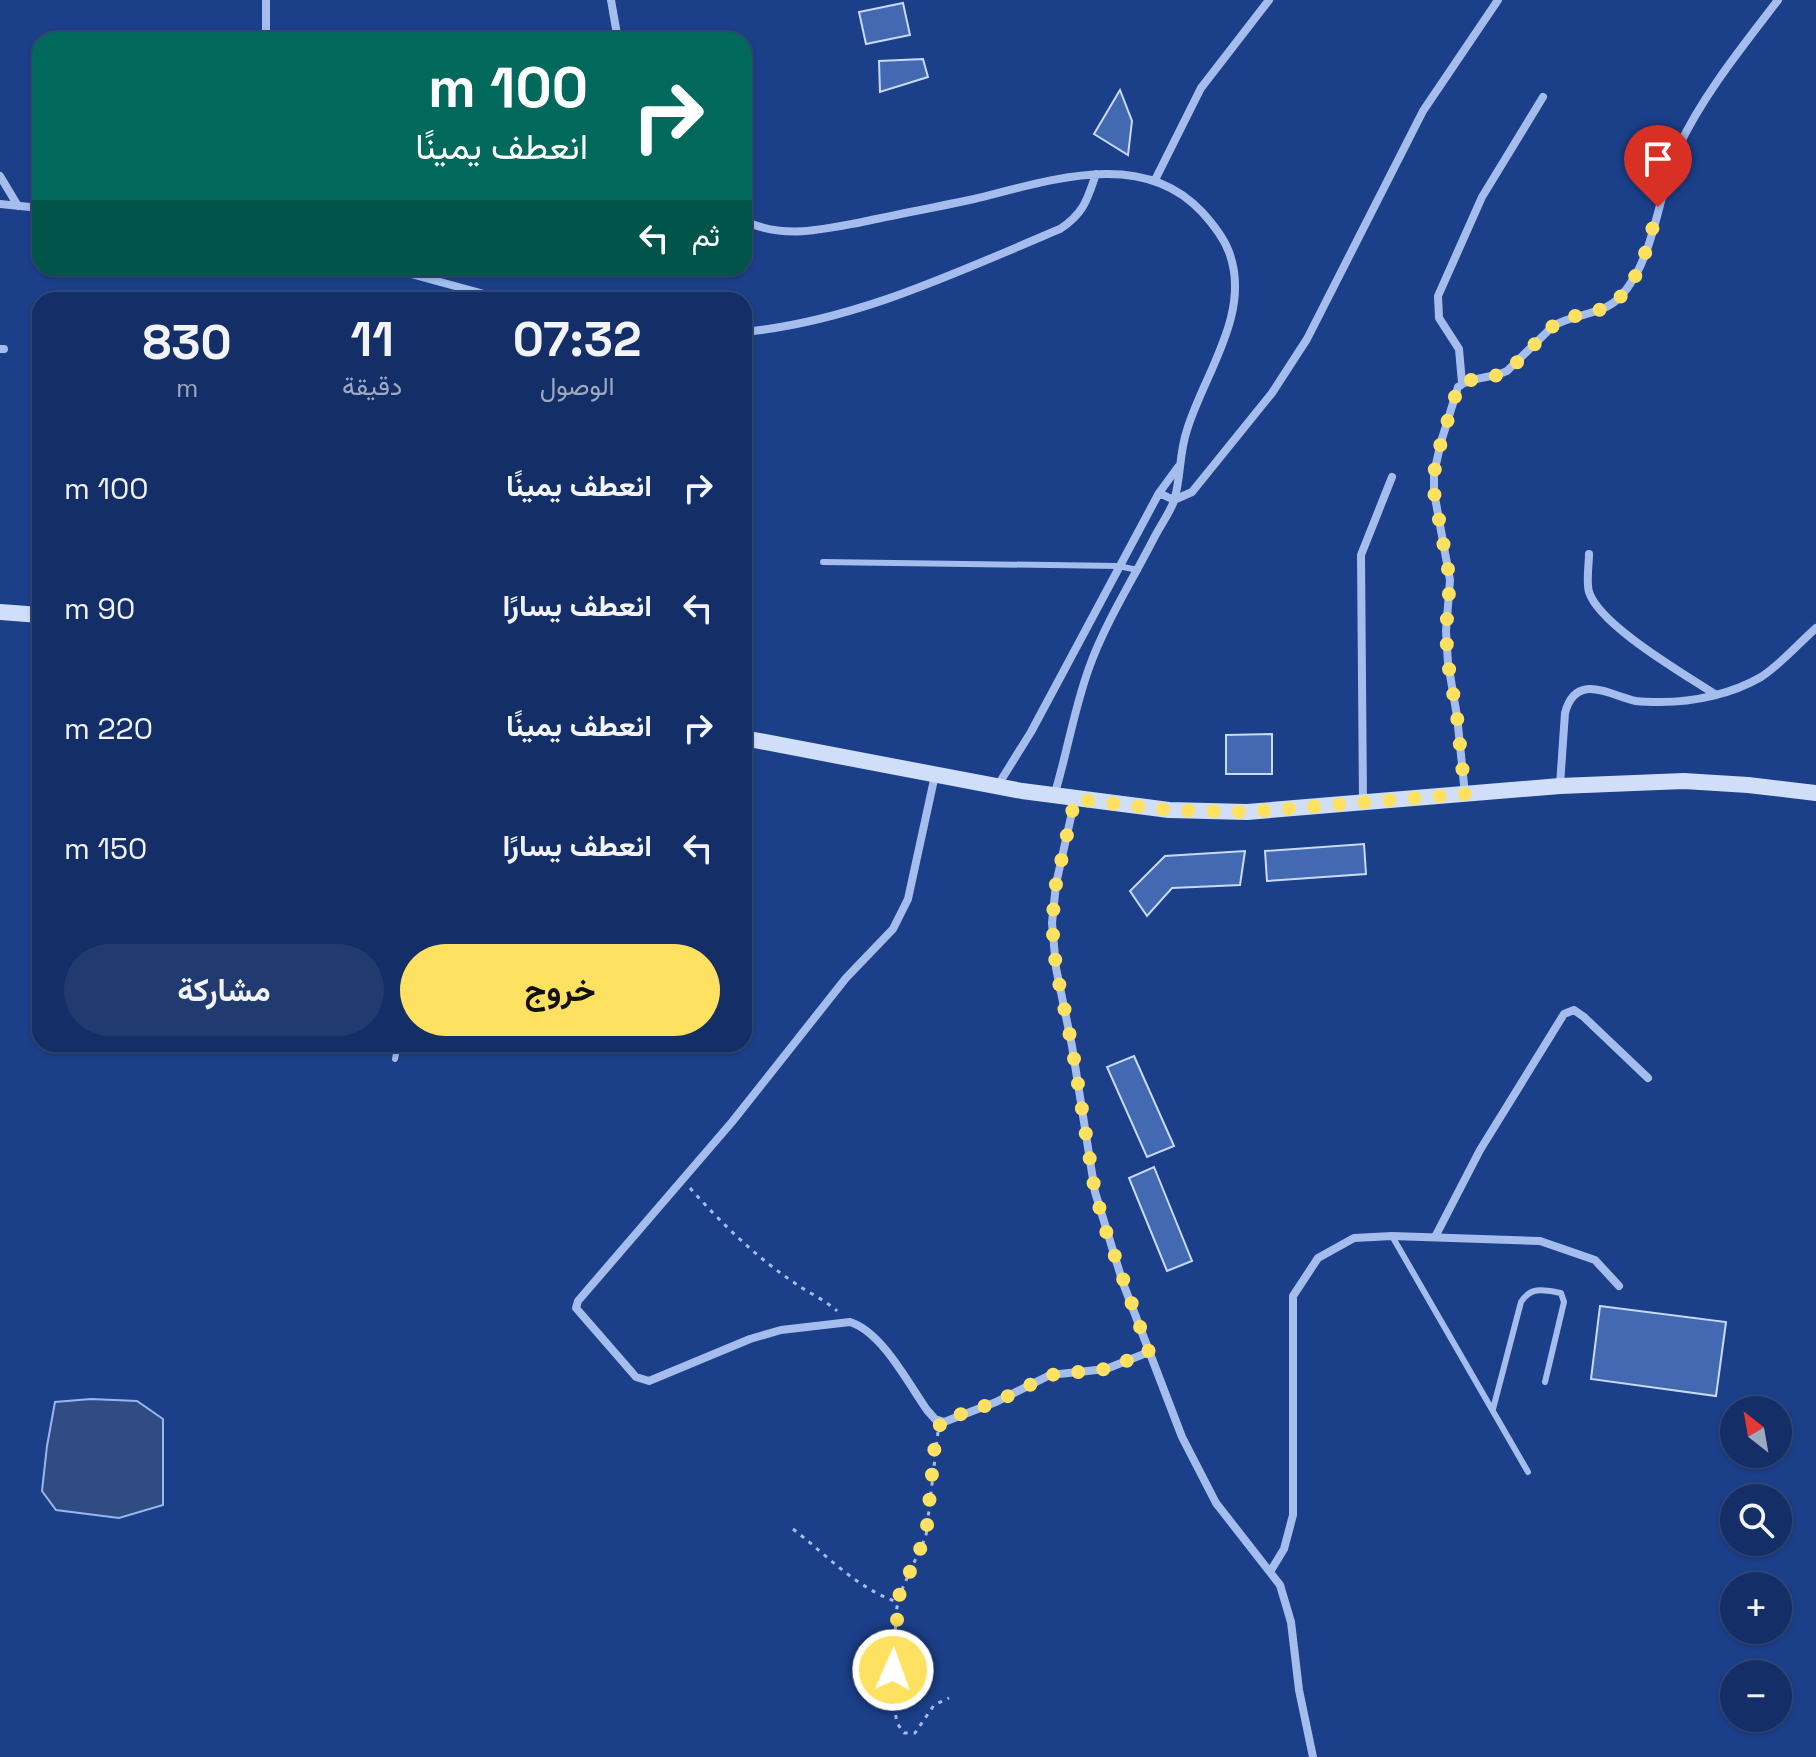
<!DOCTYPE html>
<html lang="ar">
<head>
<meta charset="utf-8">
<style>
	body { margin:0; font-family:"Space Grotesk",Vazirmatn,sans-serif; background:#213b70; color:#f1f3f6; direction:rtl; height:100vh; display:flex; flex-direction:column; font-size:30px; white-space:nowrap }
	* { box-sizing:border-box; margin:0 }
	p { font-size:26px; color:#9da9c0 }
	.icon { flex:none; width:44px; height:44px; fill:none; stroke:currentColor; stroke-width:2; stroke-linecap:round; stroke-linejoin:round }
	.map { position:relative; flex:1; overflow:hidden; direction:ltr }
	.panel { position:absolute; left:32px; top:292px; width:720px; height:760px; display:flex; flex-direction:column; background:#142f67; border-radius:24px; box-shadow:0 2px 6px #0004,0 0 0 2px #334a7b; direction:rtl }
	.panel>* { flex:none }
	.guide { position:absolute; left:32px; top:32px; width:720px; height:244px; border-radius:24px; box-shadow:0 2px 6px #0004,0 0 0 2px #334a7b; direction:rtl; background:#00695c; color:#fff; overflow:hidden }
	.needle { width:52px; rotate:329deg }
	.fabs { position:absolute; left:1720px; top:1396px; display:grid; gap:16px }
	.fabs a { display:grid; place-items:center; width:72px; height:72px; border-radius:50%; background:#142f67; box-shadow:0 2px 6px #0004,0 0 0 2px #334a7b; font-size:40px }
	.pin { position:absolute; display:grid; place-items:center; width:68px; height:68px; color:#fff; margin:-82px -34px; border-radius:50% 50% 50% 0; rotate:-45deg; box-shadow:0 0 8px #0007 }
	.pin .icon { rotate:45deg }
	.me { position:absolute; width:88px; margin:-44px; rotate:2deg; stroke-linejoin:round; filter:drop-shadow(0 0 6px #0008) }
	.turn { display:flex; align-items:center; gap:28px; height:168px; padding:0 32px; font-size:36px }
	.turn .icon { width:104px; height:104px; stroke-width:2.5 }
	.turn b { display:block; font-size:56px; line-height:68px }
	.then { display:flex; align-items:center; height:76px; padding:0 32px; background:#0003; gap:16px; font-size:30px }
	.eta { display:flex; justify-content:space-evenly; align-items:center; height:136px; text-align:center }
	.eta b { font-size:48px; font-weight:700; line-height:56px }
	.action { display:flex; gap:16px; margin-top:auto; padding:16px 32px }
	.action a { flex:1; height:92px; border-radius:48px; background:#fee160; color:#111; font-size:32px; font-weight:700; line-height:92px; text-align:center }
	.action a+a { background:#213b70; color:#f1f3f6 }
	ul { padding:0; list-style:none }
	li { display:flex; align-items:center; gap:24px; height:120px; padding:0 32px }
	li div { flex:1 }
	li b { display:block; font-size:30px }
	li em { font-style:normal }
	.map>svg:first-child { display:block }
</style>
</head>
<body>
<div class="map">
<svg width="1816" height="1757" viewBox="0 0 1816 1757">
	<rect width="100%" height="100%" fill="#1b3f89"/>
	<!-- water -->
	<path fill="#314c83" stroke="#97b6ef" stroke-width="2" d="M91 1399 137 1401 163 1419V1505L119 1518 56 1510 42 1491 47 1446 55 1402Z"/>
	<!-- building -->
	<path fill="#4369b2" stroke="#c9daf9" stroke-width="2" d="M903 3 910 35 866 44 859 12Z
		M923 59 928 77 880 92 879 61Z
		M1120 90 1132 121 1128 155 1094 134Z
		M1272 734V774H1226V735Z
		M1364 844 1366 874 1267 881 1265 851Z
		M1245 851 1240 885 1172 888 1147 916 1130 891 1165 856Z
		M1134 1056 1174 1146 1147 1157 1107 1067Z
		M1154 1167 1192 1261 1167 1271 1129 1178Z
		M1600 1306 1726 1322 1716 1396 1591 1379Z"/>
	<g fill="none" stroke-linecap="round" stroke-linejoin="round">
		<!-- path -->
		<path stroke="#a4bdec" stroke-width="3" stroke-dasharray="4 6" stroke-linecap="butt" d="M690 1188C722 1224 756 1257 796 1284 809 1293 825 1300 837 1311
			M938 1432 926 1536 899 1596 896 1613 893 1699 897 1723 904 1733H915L934 1705 949 1698
			M793 1529C828 1556 855 1587 897 1602"/>
		<!-- lane -->
		<path stroke="#a4bdec" stroke-width="6" d="M823 562 1118 566 1138 570
			M395 1059 398 1044
			M1392 1236 1528 1472
			M1493 1409 1521 1302C1531 1286 1544 1290 1561 1293L1564 1302 1545 1382"/>
		<!-- street -->
		<path stroke="#a4bdec" stroke-width="8" d="M266 0V40
			M611 0 618 40
			M0 176 18 206
			M1155 180 1201 88 1269 0
			M0 204 40 208
			M744 221C785 239 819 230 862 222 899 214 937 207 974 199 1048 181 1142 147 1202 212 1213 224 1223 236 1229 252 1252 313 1204 374 1187 430 1179 453 1181 478 1174 501 1169 514 1160 526 1154 538 1132 581 1105 623 1089 668 1074 709 1067 754 1054 796
			M389 268 506 300
			M744 332C856 321 957 272 1060 229 1084 213 1087 200 1096 174
			M0 349H4
			M1462 383 1459 349 1439 318 1438 296 1482 197 1543 97
			M1159 493 1174 500 1192 492 1272 393 1307 339 1423 111 1498 0
			M1589 554C1589 565 1586 581 1589 592 1600 626 1686 675 1716 695
			M935 775 908 899 893 929 846 978 732 1122 578 1301 576 1308 636 1377 649 1381 750 1339 781 1330 850 1322C882 1332 908 1383 927 1410L935 1419 944 1422 996 1402 1050 1375 1106 1369 1149 1352
			M998 785 1031 732 1159 493 1178 467
			M1560 785 1565 713C1576 671 1611 696 1636 701 1644 702 1653 702 1661 702 1694 702 1732 694 1761 677 1781 664 1798 644 1816 628
			M1465 794 1457 716 1448 663 1446 631 1450 580 1434 492V473L1441 442 1458 387C1472 376 1491 379 1507 371L1553 326C1574 313 1602 316 1620 297 1656 258 1657 195 1678 148 1703 95 1742 47 1778 0
			M1075 799 1056 884 1052 923 1056 968 1072 1046 1095 1192 1123 1283 1182 1437 1216 1503 1280 1585 1291 1622 1299 1690 1313 1757
			M1363 802 1361 555 1392 477
			M1435 1237 1480 1150 1564 1014 1574 1010 1584 1017 1648 1078
			M1270 1572 1284 1549 1293 1515V1296L1318 1258 1354 1238 1392 1236 1540 1241 1595 1260 1619 1286"/>
		<!-- secondary -->
		<path stroke="#d0def9" stroke-width="16" d="M0 612 40 615
			M744 738 1022 791 1169 810 1247 812 1560 786 1684 781 1748 785 1816 793"/>
	</g>
	<g fill="none" stroke-linecap="round" stroke-linejoin="round">
		<!-- route -->
		<path stroke="#fee160" stroke-width="14" stroke-dasharray="0 25.2" d="M893 1670 899 1596 926 1536 935 1443 941 1421 996 1402 1050 1375 1106 1369 1149 1352 1106 1231 1095 1192 1072 1046 1056 968 1052 923 1056 884 1075 799 1169 810 1247 812 1465 794 1457 716 1448 663 1446 631 1450 580 1434 492V473L1441 442 1458 387C1470 375 1490 381 1504 372 1523 361 1536 340 1553 326 1564 316 1585 315 1599 310 1638 298 1649 241 1658 207"/>
	</g>
</svg>
<div class="fabs">
<a><svg class="needle" viewBox="-14 -14 28 28"><path d="M0-13l5 13h-10z" fill="#e53935"/><path d="M0 13l5-13h-10z" fill="#9da9c0"/></svg></a>
<a><svg class="icon" aria-label="search" viewBox="0 0 24 24"><circle cx="10" cy="10" r="6"/><path d="M15 15l6 6"/></svg></a>
<a>+</a>
<a>−</a>
</div>
<div class="pin" style="left:1658px;top:207px;background:#d93025"><svg class="icon" aria-label="arrive" viewBox="0 0 24 24"><path d="M6 21V4h12l-3 4 3 4H6"/></svg></div>
<svg class="me" style="left:893px;top:1670px" viewBox="-20 -20 40 40"><circle r="17" fill="#fee160" stroke="#fff" stroke-width="3"/><path d="M0-11L8 9 0 5-8 9z" fill="#fff"/></svg>
<div class="guide">
<div class="turn"><svg class="icon" aria-label="right" viewBox="0 0 24 24"><path d="M7 20v-9h11M14 6l5 5-5 5"/></svg><div><b>100 m</b>انعطف يمينًا</div></div>
<div class="then">ثم<svg class="icon" aria-label="left" viewBox="0 0 24 24"><path d="M17 20v-9H6M10 6l-5 5 5 5"/></svg></div>
</div>
<section class="panel">
<div class="eta">
<div><b>07:32</b><p>الوصول</p></div>
<div><b>11</b><p>دقيقة</p></div>
<div><b>830</b><p>m</p></div>
</div>
<ul>
<li><svg class="icon" aria-label="right" viewBox="0 0 24 24"><path d="M7 20v-9h11M14 6l5 5-5 5"/></svg><div><b>انعطف يمينًا</b></div><em>100 m</em></li>
<li><svg class="icon" aria-label="left" viewBox="0 0 24 24"><path d="M17 20v-9H6M10 6l-5 5 5 5"/></svg><div><b>انعطف يسارًا</b></div><em>90 m</em></li>
<li><svg class="icon" aria-label="right" viewBox="0 0 24 24"><path d="M7 20v-9h11M14 6l5 5-5 5"/></svg><div><b>انعطف يمينًا</b></div><em>220 m</em></li>
<li><svg class="icon" aria-label="left" viewBox="0 0 24 24"><path d="M17 20v-9H6M10 6l-5 5 5 5"/></svg><div><b>انعطف يسارًا</b></div><em>150 m</em></li>
</ul>
<div class="action"><a>خروج</a><a>مشاركة</a></div>
</section>
</div>
</body>
</html>
